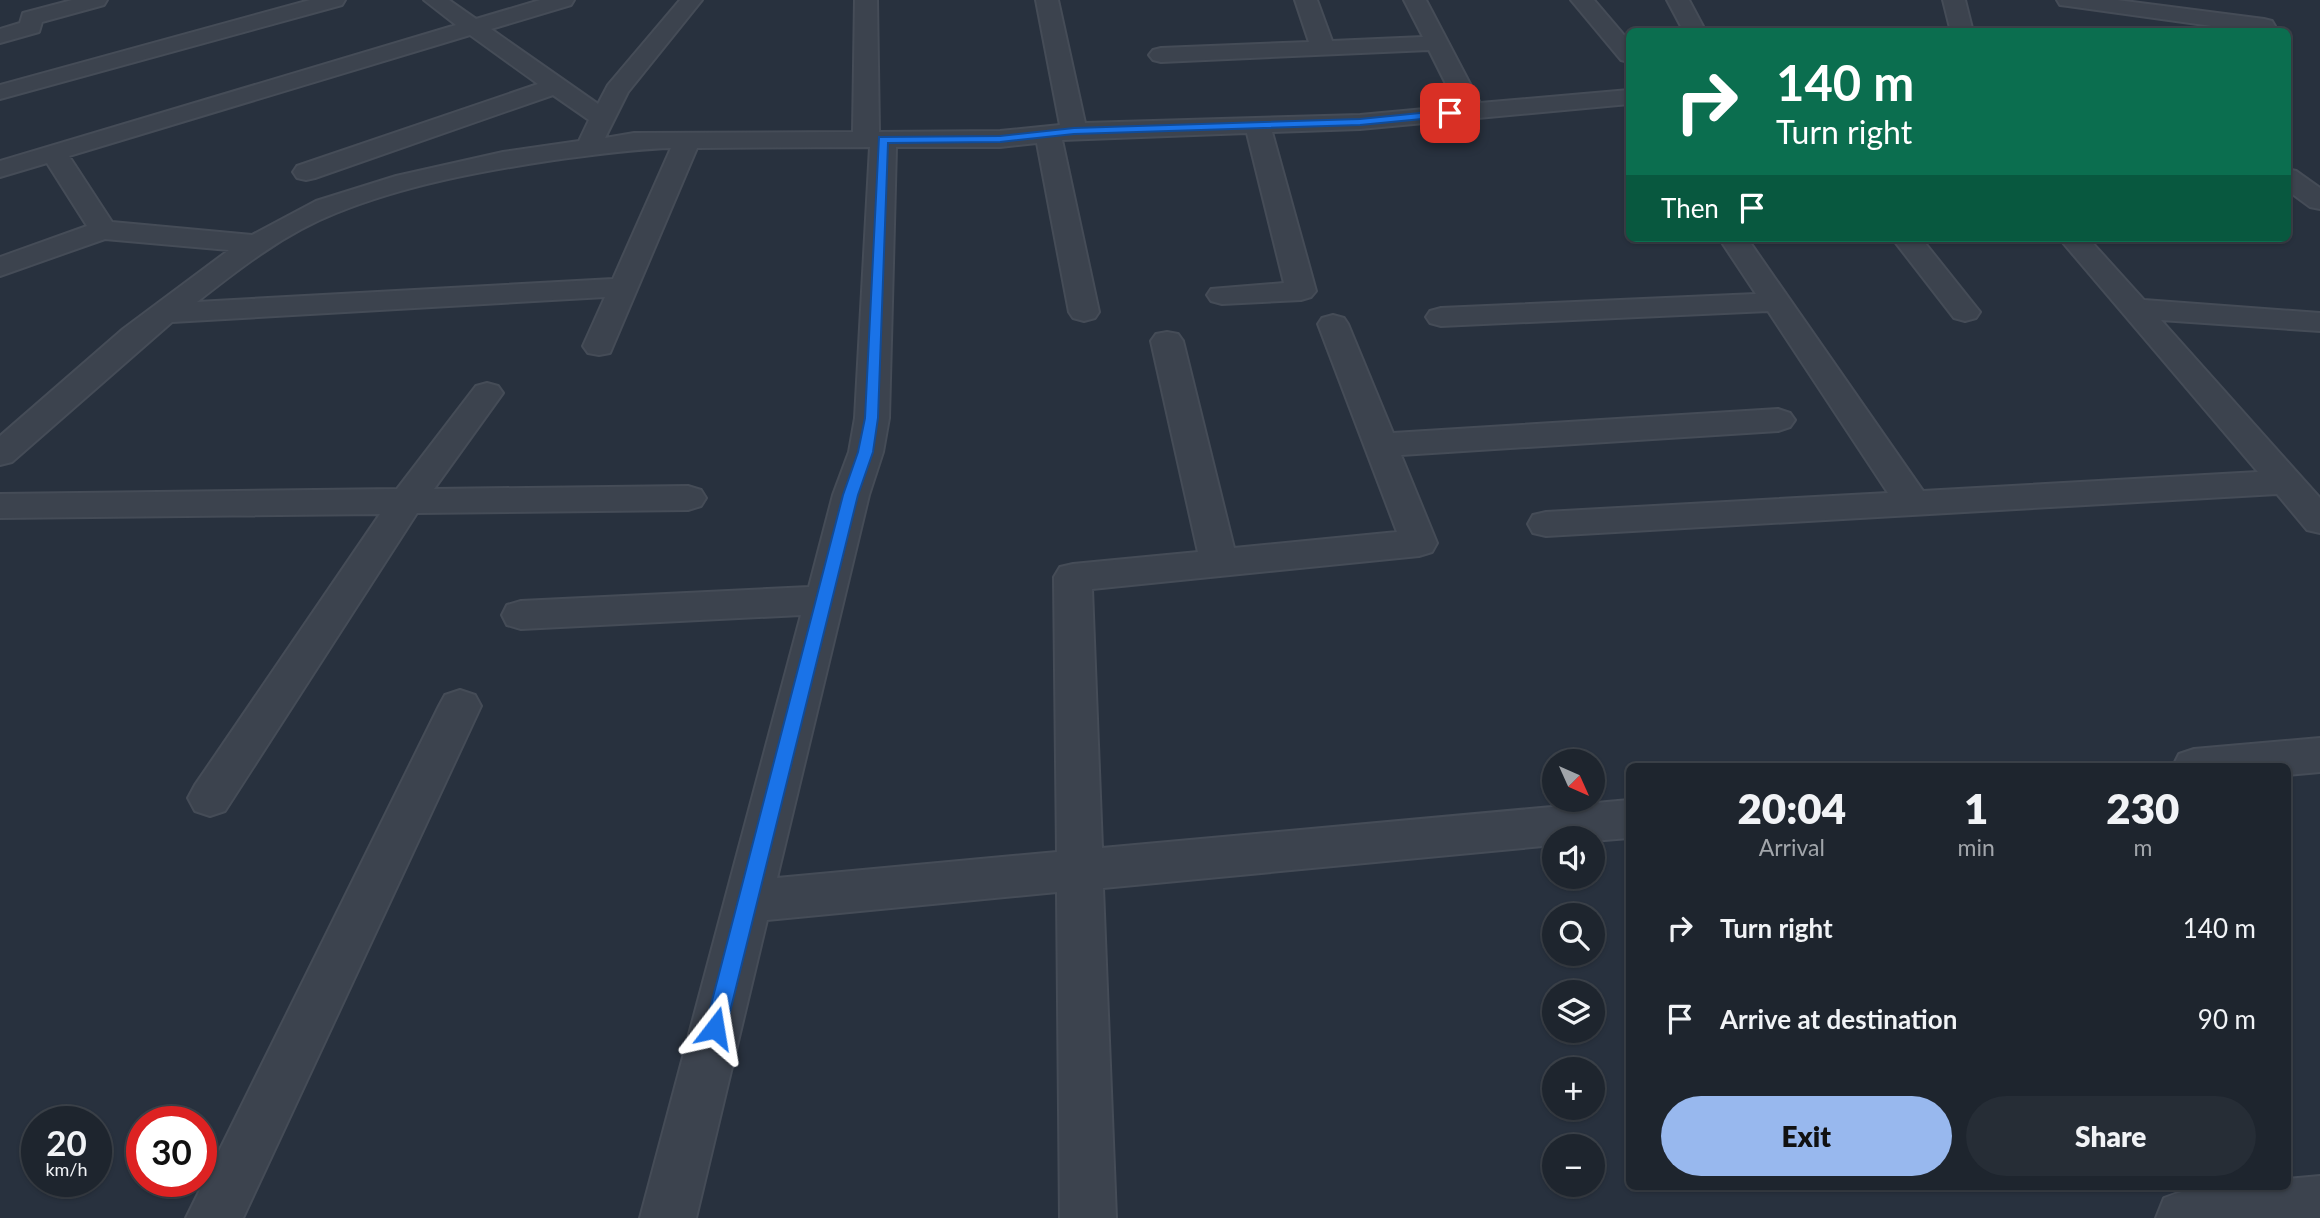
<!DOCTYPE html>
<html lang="en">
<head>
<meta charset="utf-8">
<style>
	body { margin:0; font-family:Lato,sans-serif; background:#262d36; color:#f1f3f6; height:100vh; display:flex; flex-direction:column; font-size:26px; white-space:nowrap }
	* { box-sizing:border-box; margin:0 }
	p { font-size:23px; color:#a1a5aa }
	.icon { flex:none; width:38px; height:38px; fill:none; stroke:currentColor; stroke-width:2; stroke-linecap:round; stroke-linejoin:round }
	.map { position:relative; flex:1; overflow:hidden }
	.drawer { position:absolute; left:1626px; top:763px; width:665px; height:427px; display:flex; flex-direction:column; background:#1e252e; border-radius:10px; box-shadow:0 2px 5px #0004,0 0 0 2px #3c424a }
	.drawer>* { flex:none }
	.hud { position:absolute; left:1626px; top:28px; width:665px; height:214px; border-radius:10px; box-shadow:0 2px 5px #0004,0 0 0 2px #3c424a; background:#0b6e4f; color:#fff; overflow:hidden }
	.needle { width:46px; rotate:135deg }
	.controls { position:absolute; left:1542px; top:749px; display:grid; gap:14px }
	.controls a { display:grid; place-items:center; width:63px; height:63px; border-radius:50%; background:#1e252e; box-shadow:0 2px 5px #0004,0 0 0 2px #3c424a; font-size:35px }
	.speed { position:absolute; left:21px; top:1106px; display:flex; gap:14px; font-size:35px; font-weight:700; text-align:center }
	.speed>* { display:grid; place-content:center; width:91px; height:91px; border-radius:50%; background:#1e252e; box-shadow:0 2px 5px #0004,0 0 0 2px #3c424a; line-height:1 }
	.speed small { font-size:18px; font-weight:400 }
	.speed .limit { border:10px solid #d22; background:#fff; color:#111 }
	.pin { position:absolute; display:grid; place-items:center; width:60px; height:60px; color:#fff; margin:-30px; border-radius:14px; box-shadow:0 4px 10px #0006 }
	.me { position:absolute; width:77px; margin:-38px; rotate:14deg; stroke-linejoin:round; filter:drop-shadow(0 0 5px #0008) }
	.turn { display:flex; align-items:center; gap:24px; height:147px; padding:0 35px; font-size:32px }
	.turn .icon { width:91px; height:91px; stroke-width:2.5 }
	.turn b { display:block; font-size:49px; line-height:60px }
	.then { display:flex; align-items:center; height:66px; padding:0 35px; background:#0003; gap:14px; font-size:26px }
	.eta { display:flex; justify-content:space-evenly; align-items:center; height:119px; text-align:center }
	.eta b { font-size:42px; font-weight:800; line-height:49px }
	.button { display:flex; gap:14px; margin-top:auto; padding:14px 35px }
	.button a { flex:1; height:80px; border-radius:42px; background:#98b8ee; color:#111; font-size:28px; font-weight:800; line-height:80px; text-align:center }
	.button a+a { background:#262d36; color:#f1f3f6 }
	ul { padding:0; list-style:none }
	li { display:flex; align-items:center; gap:21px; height:91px; padding:0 35px }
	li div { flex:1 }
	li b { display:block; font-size:26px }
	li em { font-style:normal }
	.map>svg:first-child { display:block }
</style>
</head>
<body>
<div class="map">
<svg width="2320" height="1218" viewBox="0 0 2320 1218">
	<rect width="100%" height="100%" fill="#28313e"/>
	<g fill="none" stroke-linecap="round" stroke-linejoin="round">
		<!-- minor casing -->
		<g stroke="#454c57" stroke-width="4">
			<path id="minor" d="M72 0H107L104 5 42 22 39 32 0 43V29L20 23 23 13Z
				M310 0H345L342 5 0 99V85Z
				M424 0H449L476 19 540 0H574L571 5 491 29 598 104 608 85 680 0H702L628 92 605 138 634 133 853 132 855 0H877L879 132 1000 131 1060 125 1036 0H1058L1085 123 1360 115 1457 106 1429 50 1161 62 1153 60 1149 55 1153 50 1161 48 1309 42 1295 0H1317L1332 41 1423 37 1404 0H1426L1480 103 1629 90V104L1360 129 1272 132 1316 291 1311 297 1301 300 1222 304 1211 301 1207 295 1211 289 1284 283 1247 133 1062 140 1099 312 1095 318 1084 321 1073 318 1069 312 1037 143 1000 147H896L889 418 883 452 869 495 777 878 1057 852 1054 577 1060 567 1073 564 1198 552 1151 341 1156 334 1167 332 1178 334 1183 341 1234 548 1397 532 1318 324 1322 318 1333 315 1344 318 1348 324 1393 433 1778 409 1790 413 1795 420 1790 427 1778 431 1401 455 1437 543 1432 552 1419 556 1092 589 1102 848 1629 800V838L1592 841V838H1554V845L1103 888 1116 1218H1060L1057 892 767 920 696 1218H640L801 615 521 629 507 625 502 615 507 605 521 601 809 587 833 495 849 452 855 418 870 147 697 148 610 353 599 355 588 353 583 346 605 297 172 322 12 462 0 465V436L123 329 229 250 105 239 0 276V257L87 226 47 163 0 177V161L456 25ZM470 35 538 84 297 166 293 172 297 178 306 180 315 178 553 95 589 120 579 141 503 152 396 176 316 201 252 235 112 222 69 156ZM671 148 613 279 197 302C240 268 285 233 336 213 405 185 481 171 554 160 593 155 631 149 671 148Z
				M1571 0H1594L1629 41V62L1621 60Z
				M1667 0H1689L1706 32H1684Z
				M1943 0H1965L1973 32H1951Z
				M2057 0H2117L2264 19 2272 21 2275 26 2272 31 2255 32 2068 6 2060 5Z
				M2287 169 2296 171 2320 188V209L2310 207 2287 190Z
				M1719 238H1747L1923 491 2258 472 2059 238H2088L2144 300 2320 313V331L2161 320 2320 498V533L2307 530 2277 494 1546 536 1533 533 1528 524 1533 515 1546 512 1888 493 1768 311 1441 326 1430 323 1426 317 1430 311 1441 308 1756 294Z
				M1892 238H1921L1980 312 1976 318 1965 321 1954 318Z
				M487 383 498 386 503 393 434 489 688 486 701 490 706 498 701 506 688 510 417 513 225 811 210 816 195 811 188 798 195 785 380 514 0 518V494L397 489 476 386Z
				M460 690 475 695 481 706 243 1218H186L439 706 445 695Z
				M2320 738V772L2287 775V766H2173L2179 754 2194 749Z
				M2320 1176V1218H2156L2164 1198C2203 1182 2246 1186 2287 1186V1179Z"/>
		</g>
		<!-- minor -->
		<use href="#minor" fill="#3c434e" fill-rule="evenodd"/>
	</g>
	<!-- route -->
	<path fill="#1a73e8" stroke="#114b97" stroke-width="2" d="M1450 110 1455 113 1453 116 1360 125 1074 134 1000 142 888 143 878 418 873 452 858 495 726 1028 723 1035 715 1038 708 1035 705 1028 843 495 858 452 865 418 879 137 1000 136 1074 128 1360 119Z"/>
</svg>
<div class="controls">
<a><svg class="needle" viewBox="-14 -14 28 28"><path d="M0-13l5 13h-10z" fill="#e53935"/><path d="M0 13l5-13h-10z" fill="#a1a5aa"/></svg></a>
<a><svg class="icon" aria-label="sound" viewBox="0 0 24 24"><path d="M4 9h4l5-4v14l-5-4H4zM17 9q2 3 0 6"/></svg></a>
<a><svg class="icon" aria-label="search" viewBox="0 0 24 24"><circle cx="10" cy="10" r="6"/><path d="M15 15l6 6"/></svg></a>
<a><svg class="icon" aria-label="layers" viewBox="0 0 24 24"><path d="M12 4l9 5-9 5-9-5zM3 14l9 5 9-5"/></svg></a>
<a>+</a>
<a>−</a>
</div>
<div class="speed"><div>20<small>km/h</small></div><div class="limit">30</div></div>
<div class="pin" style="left:1450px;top:113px;background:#d93025"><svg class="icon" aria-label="arrive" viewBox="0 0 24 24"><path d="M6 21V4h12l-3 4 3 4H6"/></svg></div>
<svg class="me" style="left:715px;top:1028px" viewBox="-20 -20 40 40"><path d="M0-17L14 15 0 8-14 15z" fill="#1a73e8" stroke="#fff" stroke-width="4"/></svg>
<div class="hud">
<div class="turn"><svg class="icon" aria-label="right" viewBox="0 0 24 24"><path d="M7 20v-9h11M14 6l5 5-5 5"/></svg><div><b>140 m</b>Turn right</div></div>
<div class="then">Then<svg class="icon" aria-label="arrive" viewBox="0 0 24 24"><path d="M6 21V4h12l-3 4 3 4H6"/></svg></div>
</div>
<section class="drawer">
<div class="eta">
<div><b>20:04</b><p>Arrival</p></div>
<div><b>1</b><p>min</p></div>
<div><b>230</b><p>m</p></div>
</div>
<ul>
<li><svg class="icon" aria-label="right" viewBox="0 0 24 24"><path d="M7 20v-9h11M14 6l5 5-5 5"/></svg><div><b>Turn right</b></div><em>140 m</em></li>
<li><svg class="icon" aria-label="arrive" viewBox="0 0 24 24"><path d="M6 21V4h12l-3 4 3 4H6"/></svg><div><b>Arrive at destination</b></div><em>90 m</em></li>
</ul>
<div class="button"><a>Exit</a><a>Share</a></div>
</section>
</div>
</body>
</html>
